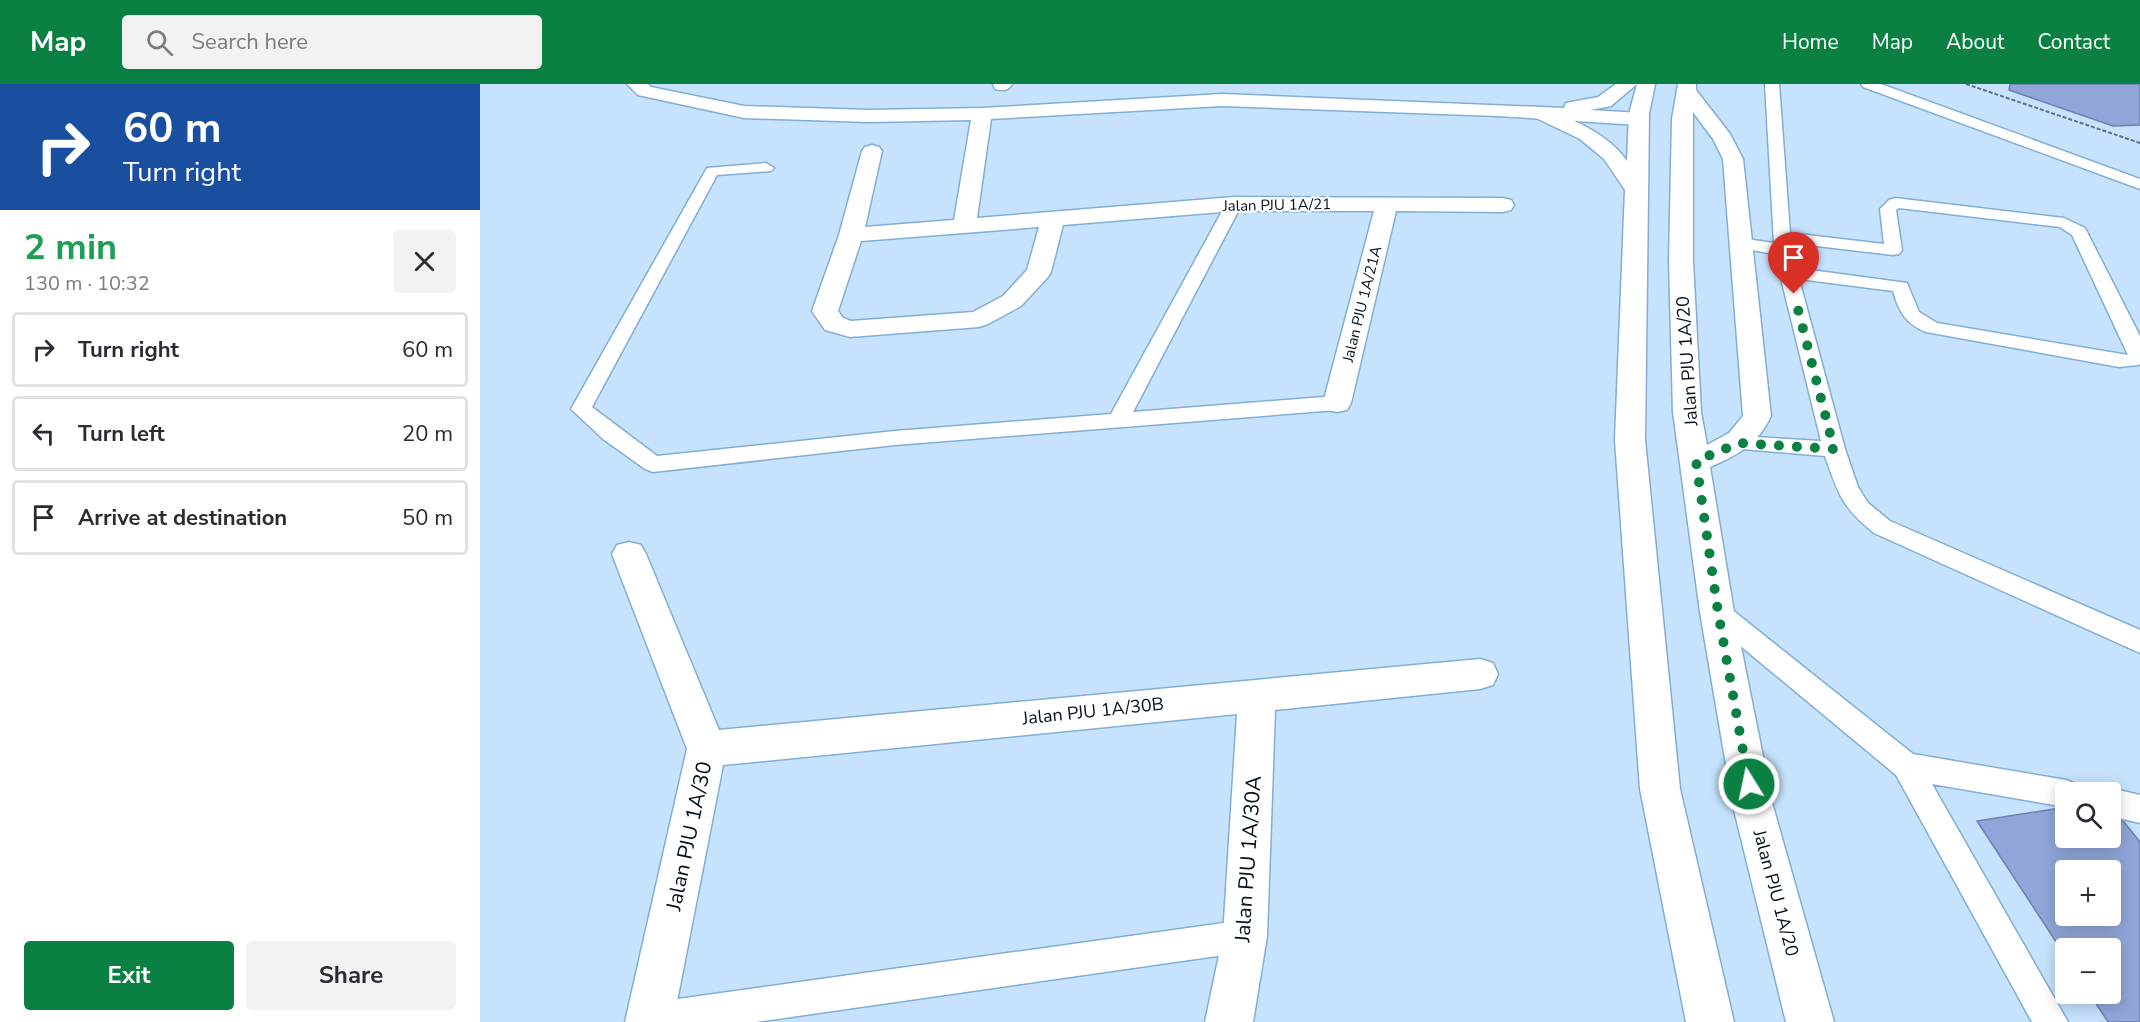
<!DOCTYPE html>
<html lang="en">
<head>
<meta charset="utf-8">
<style>
	body { margin:0; font-family:"Nunito Sans",sans-serif; background:#f2f2f3; color:#2b2b33; height:100vh; display:flex; flex-direction:column; font-size:22px; white-space:nowrap }
	* { box-sizing:border-box; margin:0 }
	p { font-size:20px; color:#7c7c81 }
	.icon { flex:none; width:33px; height:33px; fill:none; stroke:currentColor; stroke-width:2; stroke-linecap:round; stroke-linejoin:round }
	.map { position:relative; flex:1; overflow:hidden }
	.side { display:flex; flex-direction:column; background:#fff; width:480px }
	.side>* { flex:none }
	.top-card { background:#1a4fa0; color:#fff; overflow:hidden }
	.buttons { position:absolute; left:1575px; top:698px; display:grid; gap:12px }
	.buttons a { display:grid; place-items:center; width:66px; height:66px; border-radius:6px; background:#fff; box-shadow:0 3px 15px #0003; font-size:30px }
	.pin { position:absolute; display:grid; place-items:center; width:51px; height:51px; color:#fff; margin:-62px -26px; border-radius:50% 50% 50% 0; rotate:-45deg; box-shadow:0 0 6px #0007 }
	.pin .icon { rotate:45deg }
	.me { position:absolute; width:66px; margin:-33px; rotate:350deg; stroke-linejoin:round; filter:drop-shadow(0 0 4px #0008) }
	.turn { display:flex; align-items:center; gap:21px; height:126px; padding:0 24px; font-size:27px }
	.turn .icon { width:78px; height:78px; stroke-width:2.5 }
	.turn b { display:block; font-size:42px; line-height:51px }
	.round { display:grid; place-items:center; flex:none; width:63px; height:63px; border-radius:6px; background:#f2f2f3 }
	.overview { display:flex; align-items:center; justify-content:space-between; height:102px; padding:0 24px }
	h1 { font-size:36px; font-weight:700; line-height:45px; color:#1e9e55 }
	.action { display:flex; gap:12px; margin-top:auto; padding:12px 24px }
	.action a { flex:1; height:69px; border-radius:6px; background:#0b8043; color:#fff; font-size:24px; font-weight:700; line-height:69px; text-align:center }
	.action a+a { background:#f2f2f3; color:#2b2b33 }
	ul { padding:0; list-style:none }
	li { display:flex; align-items:center; gap:18px; height:75px; margin:0 12px 9px; padding:0 12px; border:3px solid #e1e1e2; border-radius:6px }
	li div { flex:1 }
	li b { display:block; font-size:22px }
	li em { font-style:normal }
	header { display:flex; align-items:center; gap:36px; box-sizing:border-box; height:84px; padding:0 30px; background:#0b8043; color:#fff }
	header strong { font-size:28px }
	nav { display:flex; gap:33px; margin-inline-start:auto; font-size:21px }
	.search { width:420px; height:54px; background:#f2f2f3; display:flex; align-items:center; gap:15px; box-sizing:border-box; padding:0 21px; border-radius:6px; color:#7c7c81; font-size:22px }
	main { display:flex; flex:1; min-height:0 }
	.map>svg:first-child { display:block }
</style>
</head>
<body>
<header>
<strong>Map</strong>
<div class="search"><svg class="icon" aria-label="search" viewBox="0 0 24 24"><circle cx="10" cy="10" r="6"/><path d="M15 15l6 6"/></svg>Search here</div>
<nav><a>Home</a><a>Map</a><a>About</a><a>Contact</a></nav>
</header>
<main>
<section class="side">
<div class="top-card">
<div class="turn"><svg class="icon" aria-label="right" viewBox="0 0 24 24"><path d="M7 20v-9h11M14 6l5 5-5 5"/></svg><div><b>60 m</b>Turn right</div></div>
</div>
<div class="overview"><div><h1>2 min</h1><p>130 m · 10:32</p></div><a class="round"><svg class="icon" aria-label="close" viewBox="0 0 24 24"><path d="M6 6l12 12M18 6L6 18"/></svg></a></div>
<ul>
<li><svg class="icon" aria-label="right" viewBox="0 0 24 24"><path d="M7 20v-9h11M14 6l5 5-5 5"/></svg><div><b>Turn right</b></div><em>60 m</em></li>
<li><svg class="icon" aria-label="left" viewBox="0 0 24 24"><path d="M17 20v-9H6M10 6l-5 5 5 5"/></svg><div><b>Turn left</b></div><em>20 m</em></li>
<li><svg class="icon" aria-label="arrive" viewBox="0 0 24 24"><path d="M6 21V4h12l-3 4 3 4H6"/></svg><div><b>Arrive at destination</b></div><em>50 m</em></li>
</ul>
<div class="action"><a>Exit</a><a>Share</a></div>
</section>
<div class="map">
<svg width="1660" height="938" viewBox="0 0 1660 938">
	<rect width="100%" height="100%" fill="#c6e2fc"/>
	<!-- building -->
	<path fill="#90a6d9" stroke="#6c81b1" stroke-width="1.5" fill-rule="evenodd" d="M1530 0H1660V41L1633 42 1529 6Z
		M1580 724 1586 725V753H1630V734L1644 738 1660 758V938H1628L1609 909H1630V864H1586V873L1497 737ZM1586 786H1630V831H1586Z"/>
	<g fill="none" stroke-linecap="round" stroke-linejoin="round">
		<!-- lane casing -->
		<g stroke="#80aed7" stroke-width="3">
			<path id="lane" d="M1285 0H1299L1310 149 1404 160 1400 125 1409 116 1415 114 1584 134 1605 144 1607 148 1660 252V280L1658 281 1639 283 1446 248C1426 240 1419 228 1413 207L1319 195 1365 365 1378 403 1388 419 1410 437 1660 546V569L1394 449C1362 423 1358 410 1345 372L1251 364 1248 359 1251 354 1259 352 1341 357 1295 170 1253 163 1250 159 1253 155 1259 154 1294 159ZM1419 124 1580 143 1592 151 1648 271 1457 239 1439 228 1427 199 1316 184 1311 159 1413 171 1419 170 1422 166 1416 126Z
				M1381 0H1401L1660 95V105L1383 3Z
				M286 79 294 84 291 87 237 91 112 323 177 372 415 347 631 330 746 120 754 115 762 120 653 328 857 312 864 314 867 319 864 324 857 326 415 361 173 388 165 385 123 355 91 325 227 84Z
				M1237 518 1246 521 1433 670 1586 696 1596 700 1600 708H1586V723L1452 700 1588 938H1552L1416 691 1228 535 1224 528 1228 521Z
				M1630 704 1660 711V739L1630 732V708H1620Z
				M765 836 777 840 781 852 777 864 765 868 276 938H153L152 936 157 924 169 919Z"/>
		</g>
		<!-- street casing -->
		<g stroke="#80aed7" stroke-width="3">
			<path id="street" d="M147 0H168L171 3 264 22 389 26 502 24 742 10 1084 24 1086 19 1118 13 1136 0H1157L1131 22 1110 26 1159 29 1166 31 1169 35 1166 39 1159 41 1017 32 742 22 511 35 497 134 754 113 1023 114 1031 116 1034 121 1031 126 1023 128 916 127 871 319 867 326 857 328 847 326 843 319 894 127H754L583 141 571 188 568 193 541 222 508 240 499 243 370 253 345 246 332 227 359 151 382 67 385 63 392 61 399 63 402 67 385 143 474 136 491 36 389 38 264 34 158 11ZM559 143 547 186 523 212 493 228 371 237 363 234 358 227 381 157Z
				M513 0H532C528 7 523 7 515 5Z
				M149 458 161 461 166 470 239 646 1000 575 1013 579 1018 590 1013 601 1000 605 795 626 787 852 773 938H725L743 852 757 630 243 681 193 938H145L207 665 132 470 137 461Z"/>
		</g>
		<!-- secondary casing -->
		<g stroke="#80aed7" stroke-width="3">
			<path id="secondary" d="M1157 0H1175L1169 30 1165 356 1200 705 1254 938H1206L1160 705 1135 356 1145 106 1124 75 1100 55 1054 33 1051 29 1054 25H1068C1097 38 1128 50 1147 77L1149 30Z
				M1198 0H1216V6L1250 50 1263 75 1291 332C1278 360 1258 371 1230 383L1254 528 1293 722 1354 938H1306L1253 722 1220 528 1193 328 1189 177 1192 35ZM1213 28 1233 55 1243 75 1263 332 1249 349 1227 361 1221 328 1213 177Z"/>
		</g>
		<!-- path -->
		<path stroke="#5d7285" stroke-width="2" stroke-dasharray="4 2" stroke-linecap="butt" d="M1486 0 1660 59"/>
		<!-- lane -->
		<use href="#lane" fill="#fff" fill-rule="evenodd"/>
		<!-- street -->
		<use href="#street" fill="#fff" fill-rule="evenodd"/>
		<!-- secondary -->
		<use href="#secondary" fill="#fff" fill-rule="evenodd"/>
	</g>
	<g fill="none" stroke-linecap="round" stroke-linejoin="round">
		<!-- route -->
		<path stroke="#0b8043" stroke-width="10" stroke-dasharray="0 18" d="M1269 700 1238 528 1216 377 1259 359 1354 365 1314 210"/>
	</g>
	<g text-anchor="middle" stroke-width="4.5" stroke-linejoin="round" paint-order="stroke">
		<!-- far-street labels -->
		<g font-size="15" fill="#01101e" stroke="#fff">
			<text transform="translate(797 121) rotate(-1)" y="5">Jalan PJU 1A/21</text>
			<text transform="translate(882 220) rotate(-76)" y="5">Jalan PJU 1A/21A</text>
		</g>
		<!-- street labels -->
		<g font-size="18" fill="#01101e" stroke="#fff">
			<text transform="translate(1207 277) rotate(-94)" y="6">Jalan PJU 1A/20</text>
			<text transform="translate(613 627) rotate(-6)" y="6">Jalan PJU 1A/30B</text>
			<text transform="translate(1296 809) rotate(75)" y="6">Jalan PJU 1A/20</text>
		</g>
		<!-- near-street labels -->
		<g font-size="21" fill="#01101e" stroke="#fff">
			<text transform="translate(209 752) rotate(-78)" y="7">Jalan PJU 1A/30</text>
			<text transform="translate(768 775) rotate(-86)" y="7">Jalan PJU 1A/30A</text>
		</g>
	</g>
</svg>
<div class="buttons">
<a><svg class="icon" aria-label="search" viewBox="0 0 24 24"><circle cx="10" cy="10" r="6"/><path d="M15 15l6 6"/></svg></a>
<a>+</a>
<a>−</a>
</div>
<div class="pin" style="left:1314px;top:210px;background:#d93025"><svg class="icon" aria-label="arrive" viewBox="0 0 24 24"><path d="M6 21V4h12l-3 4 3 4H6"/></svg></div>
<svg class="me" style="left:1269px;top:700px" viewBox="-20 -20 40 40"><circle r="17" fill="#0b8043" stroke="#fff" stroke-width="3"/><path d="M0-11L8 9 0 5-8 9z" fill="#fff"/></svg>
</div>
</main>
</body>
</html>
